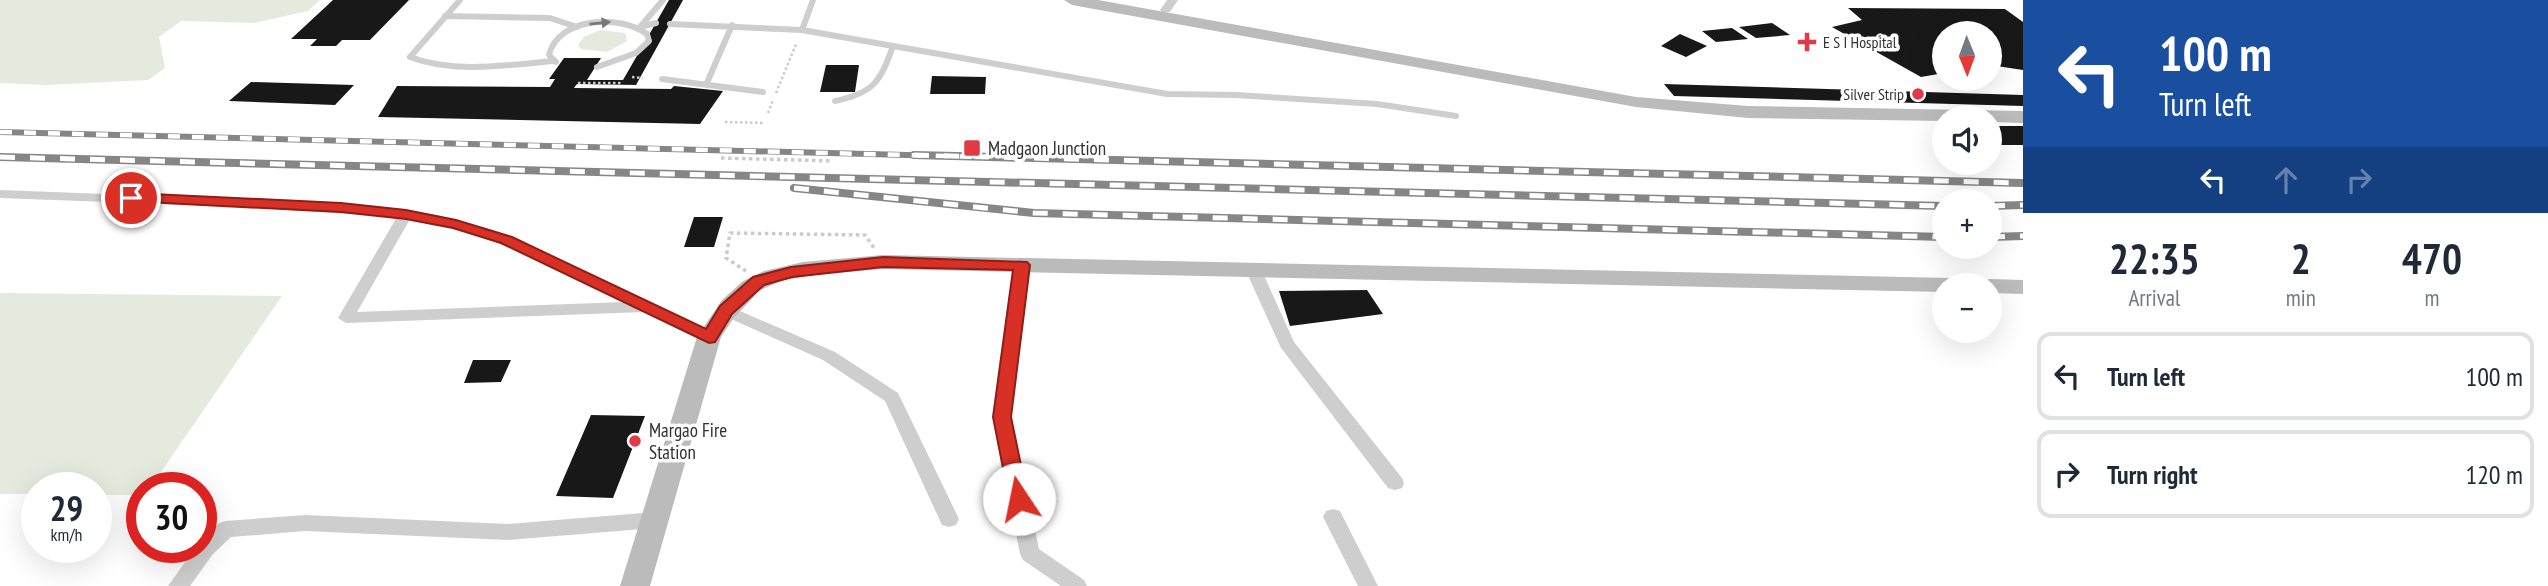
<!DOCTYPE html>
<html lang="en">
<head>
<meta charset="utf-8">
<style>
	body { margin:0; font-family:"PT Sans Narrow",sans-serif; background:#f2f2f3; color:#1f2937; height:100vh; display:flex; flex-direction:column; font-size:26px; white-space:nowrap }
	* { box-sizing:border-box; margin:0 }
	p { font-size:23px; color:#747a83 }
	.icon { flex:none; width:38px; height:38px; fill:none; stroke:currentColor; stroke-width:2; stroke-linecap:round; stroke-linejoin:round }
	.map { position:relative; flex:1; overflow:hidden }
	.side { display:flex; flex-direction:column; background:#fff; width:525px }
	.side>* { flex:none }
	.banner { background:#1a4fa0; color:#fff; overflow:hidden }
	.needle { width:46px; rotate:179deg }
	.buttons { position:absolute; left:1932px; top:21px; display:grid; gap:14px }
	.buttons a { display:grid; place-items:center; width:70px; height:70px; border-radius:50%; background:#fff; box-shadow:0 7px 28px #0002; font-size:35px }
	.speed { position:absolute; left:21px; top:472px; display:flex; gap:14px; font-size:35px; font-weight:700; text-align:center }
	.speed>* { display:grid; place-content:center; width:91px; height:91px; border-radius:50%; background:#fff; box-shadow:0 7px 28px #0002; line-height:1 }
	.speed small { font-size:18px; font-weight:400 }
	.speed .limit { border:10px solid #d22; background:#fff; color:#111 }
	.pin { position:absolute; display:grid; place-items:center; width:60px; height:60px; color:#fff; margin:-30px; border:4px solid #fff; border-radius:50%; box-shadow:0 2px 7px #0007 }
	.me { position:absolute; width:77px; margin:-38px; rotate:349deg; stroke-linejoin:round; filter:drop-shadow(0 0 5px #0008) }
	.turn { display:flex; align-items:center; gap:24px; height:147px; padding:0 21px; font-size:32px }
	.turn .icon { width:91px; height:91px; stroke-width:2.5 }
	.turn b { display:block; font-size:49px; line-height:60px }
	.lanes { display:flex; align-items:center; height:66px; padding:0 21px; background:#0003; justify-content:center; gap:35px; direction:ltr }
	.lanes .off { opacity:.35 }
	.eta { display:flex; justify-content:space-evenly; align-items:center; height:119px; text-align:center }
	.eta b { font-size:42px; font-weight:600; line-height:49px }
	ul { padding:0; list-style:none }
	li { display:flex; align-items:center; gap:21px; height:88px; margin:0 14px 10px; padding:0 7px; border:4px solid #e0e1e3; border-radius:14px }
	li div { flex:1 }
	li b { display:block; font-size:26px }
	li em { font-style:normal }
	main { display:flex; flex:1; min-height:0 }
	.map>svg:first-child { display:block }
</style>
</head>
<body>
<main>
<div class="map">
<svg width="2023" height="586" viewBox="0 0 2023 586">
	<rect width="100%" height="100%" fill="#fff"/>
	<!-- green -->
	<path fill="#e4eadd" d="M0 0H320L308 11 254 23 181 21 159 37 165 68 148 80 47 85 0 83Z
		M600 30 625 33 627 41 607 52 581 49 578 45 584 37Z
		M0 293 282 296 150 488H142V495H96V488H37V494H0Z"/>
	<!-- building -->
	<path fill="#181818" d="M333 0H409L370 40H342L336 46H310L317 39H291Z
		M669 0H683L636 85 577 84 574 88 671 89 674 86 723 91 700 124 378 117 397 86 550 87 555 79H549L564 58H601L587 80H623Z
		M1848 8 2005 9 2023 22V70L1990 65V33H1944V73L1921 77 1832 27 1862 20Z
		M1772 23 1790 35 1756 38 1739 27Z
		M1732 28 1748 39 1716 42 1702 31Z
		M1680 34 1707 46 1686 57 1661 46Z
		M826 65H859L855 92H820Z
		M932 76 986 77 985 94H930Z
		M251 82 354 85 335 105 229 101Z
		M1664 84 2023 95V106L1674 96Z
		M1990 126H2023V145H1998L1990 138Z
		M694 217H723L714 247H684Z
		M1367 290 1383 314 1290 326 1279 291Z
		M473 360H511L501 382 464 383Z
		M591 415 645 416 613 498 556 496Z"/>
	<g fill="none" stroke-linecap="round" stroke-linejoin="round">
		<!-- path-far1 -->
		<path stroke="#cbcbcb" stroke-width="2.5" stroke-dasharray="2.5 2.5" stroke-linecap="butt" d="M632 77 643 78
			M578 83H622
			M776 93 797 42
			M768 113 773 100
			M725 122 764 123"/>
		<!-- path -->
		<path stroke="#cbcbcb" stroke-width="3.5" stroke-dasharray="3.5 3.5" stroke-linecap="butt" d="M721 158 833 161
			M746 271 726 258 730 233 865 235 874 248"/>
		<!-- lane -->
		<path stroke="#cecece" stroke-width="6" d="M460 0 410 57C454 74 508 65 554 61
			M445 16 550 18 577 27
			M670 24 802 30 1167 94 1236 95 1377 104 1456 116
			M640 27 663 0
			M640 27 656 23
			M802 30 813 0
			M556 62 549 55C558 17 620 14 647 34L649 41 636 53 597 67
			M662 79 763 92
			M706 85 732 25
			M835 101C874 93 880 82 893 46"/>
		<!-- street -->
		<path fill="#cecece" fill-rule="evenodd" d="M1167 0H1178L1170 12H1162L1160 10Z
			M0 190 344 203 437 215 527 244 715 333 717 337 715 341H703L644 312 346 323 338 318 397 217 241 207 0 198ZM410 219C487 231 557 268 625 302L357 312Z
			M1022 260 1030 265 1011 417 1039 549 1084 580 1087 586H1061L1023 560 1020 554 993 417 1014 265Z
			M1254 266 1262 271 1294 342 1402 478 1404 483 1402 488 1395 490 1388 488 1281 348 1246 271Z
			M726 305 835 352 898 393 959 519 956 525 949 527 942 525 885 401 823 360 720 314 718 310Z
			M1333 509 1340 511 1378 586H1358L1323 517 1326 511Z
			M655 512 662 514 665 520 662 526 655 528 508 540 305 531 231 537 213 554 190 586H168L195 548H201V540L219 523 226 521 305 515 508 524Z"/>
		<!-- secondary -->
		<path fill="#bbb" fill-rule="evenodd" d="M1064 0H1098L1636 97 1748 106 2023 111V123L1990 122V117H1944V121L1748 118 1636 107 1072 5Z
			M883 255 1952 278 1960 280 1963 285H1944V292L883 269 820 274 780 281 759 291 733 319 721 337 650 586H620L697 337 722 300 743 281 764 271 803 262Z
			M1990 279 2023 280V294L1990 293V285H1979L1982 281Z"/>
		<!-- rail-far1 casing -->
		<g stroke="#868686" stroke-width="6">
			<path id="rail-far1" d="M0 132 984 157"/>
		</g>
		<!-- rail casing -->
		<g stroke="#868686" stroke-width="8">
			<path id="rail" d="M914 155 2023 183
				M0 157 1944 206
				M794 188 1034 213 1944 237
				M1990 206 2023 205
				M1990 237 2023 236"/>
		</g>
		<!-- rail-far1 -->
		<use href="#rail-far1" stroke="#fff" stroke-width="4.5" stroke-dasharray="12" stroke-linecap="butt"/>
		<!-- rail -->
		<use href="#rail" stroke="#fff" stroke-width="5" stroke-dasharray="15" stroke-linecap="butt"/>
	</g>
	<!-- one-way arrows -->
	<defs><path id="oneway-solid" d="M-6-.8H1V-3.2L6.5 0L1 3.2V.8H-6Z" transform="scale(1.75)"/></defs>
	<use fill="#787878" href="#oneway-solid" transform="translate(600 23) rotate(-6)"/>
	<!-- route -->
	<path fill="#d93025" stroke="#8d1f18" stroke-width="2" d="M131 193 341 203 406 210 456 220 512 237 706 329 720 306 753 277 791 267 883 257 1027 262 1030 265 1011 417 1028 499 1026 504 1019 506 1012 504 1009 499 993 417 1013 270 883 267 792 277 764 285 732 314 715 342 709 343 501 243 453 228 406 219 341 212 126 201 124 198Z"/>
	<!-- markers -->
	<g fill="#e13a46" stroke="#fff" stroke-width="2.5">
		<path d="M1803.5 31.5h7v7h7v7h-7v7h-7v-7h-7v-7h7z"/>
		<circle cx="1918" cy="94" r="7"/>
		<rect x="963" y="139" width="18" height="18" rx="3.5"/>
		<circle cx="635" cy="441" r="7"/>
	</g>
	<g text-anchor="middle" stroke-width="7" stroke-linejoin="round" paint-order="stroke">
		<!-- far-poi labels -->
		<g font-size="16" fill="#313131" stroke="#fff" text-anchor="start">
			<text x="1823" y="48">E S I Hospital</text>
			<text x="1904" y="100" text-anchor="end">Silver Strip</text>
		</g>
		<!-- poi labels -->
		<g font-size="19" fill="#313131" stroke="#fff" text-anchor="start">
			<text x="988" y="155">Madgaon Junction</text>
			<text x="649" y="437">Margao Fire<tspan x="649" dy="22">Station</tspan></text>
		</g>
	</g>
</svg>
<div class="buttons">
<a><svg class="needle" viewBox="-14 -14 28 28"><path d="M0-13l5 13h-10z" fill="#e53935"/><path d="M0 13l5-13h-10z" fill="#747a83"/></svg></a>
<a><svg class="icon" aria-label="sound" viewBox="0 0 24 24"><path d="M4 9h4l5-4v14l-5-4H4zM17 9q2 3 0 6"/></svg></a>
<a>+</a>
<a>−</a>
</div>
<div class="speed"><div>29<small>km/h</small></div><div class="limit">30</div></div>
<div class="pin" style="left:131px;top:198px;background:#d93025"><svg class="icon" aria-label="arrive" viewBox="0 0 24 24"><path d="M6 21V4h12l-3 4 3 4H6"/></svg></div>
<svg class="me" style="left:1019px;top:499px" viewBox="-20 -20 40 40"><circle r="19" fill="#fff"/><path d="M0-13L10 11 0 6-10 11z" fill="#d93025"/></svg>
</div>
<section class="side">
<div class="banner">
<div class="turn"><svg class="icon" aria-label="left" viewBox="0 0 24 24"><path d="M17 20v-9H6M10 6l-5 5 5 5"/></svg><div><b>100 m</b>Turn left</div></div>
<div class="lanes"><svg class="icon" aria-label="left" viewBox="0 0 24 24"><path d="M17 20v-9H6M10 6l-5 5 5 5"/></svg><svg class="icon off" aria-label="ahead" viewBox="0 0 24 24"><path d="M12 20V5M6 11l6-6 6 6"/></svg><svg class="icon off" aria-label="right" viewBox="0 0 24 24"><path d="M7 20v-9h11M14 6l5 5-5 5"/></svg></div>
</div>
<div class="eta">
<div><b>22:35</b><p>Arrival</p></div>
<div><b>2</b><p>min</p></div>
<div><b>470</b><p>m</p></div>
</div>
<ul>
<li><svg class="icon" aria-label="left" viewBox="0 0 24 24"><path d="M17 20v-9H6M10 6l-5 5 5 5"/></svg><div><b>Turn left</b></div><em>100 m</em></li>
<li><svg class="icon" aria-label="right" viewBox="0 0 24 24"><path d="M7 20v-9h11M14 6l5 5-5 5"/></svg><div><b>Turn right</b></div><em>120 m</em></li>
</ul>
</section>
</main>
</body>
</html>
